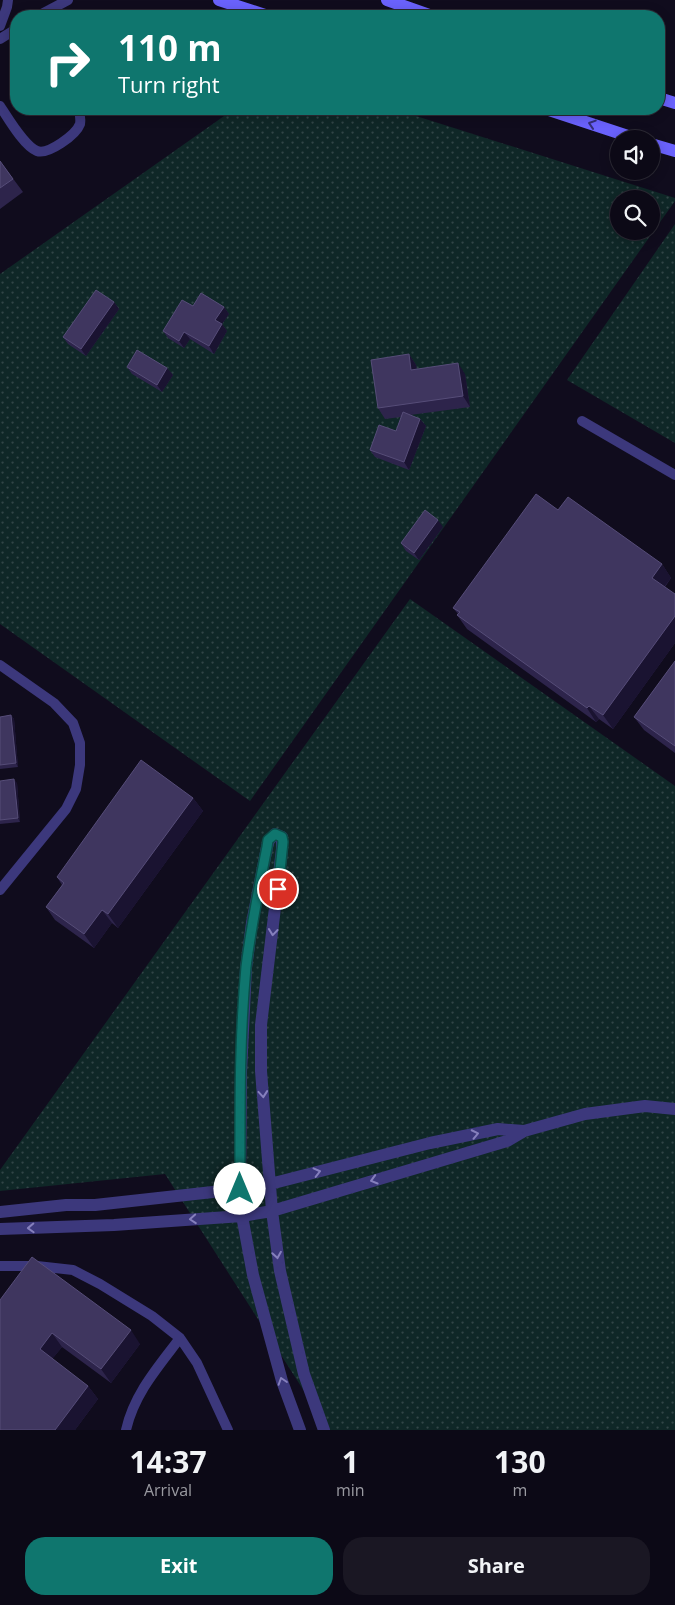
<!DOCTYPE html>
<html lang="en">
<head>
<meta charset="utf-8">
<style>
	body { margin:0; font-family:"Open Sans",sans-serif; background:#1a1723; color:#f1f3f6; height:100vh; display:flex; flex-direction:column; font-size:19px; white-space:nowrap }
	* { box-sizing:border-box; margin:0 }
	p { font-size:16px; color:#9a9aa1 }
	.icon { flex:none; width:28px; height:28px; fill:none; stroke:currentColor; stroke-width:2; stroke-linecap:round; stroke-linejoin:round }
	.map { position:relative; height:1430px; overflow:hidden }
	.sheet { display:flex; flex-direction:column; background:#0c0916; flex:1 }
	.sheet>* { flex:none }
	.banner { position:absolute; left:10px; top:10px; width:655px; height:105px; border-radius:20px; box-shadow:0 2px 12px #0003,0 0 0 1px #2c2a35; background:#0f766e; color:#fff; overflow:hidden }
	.buttons { position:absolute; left:610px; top:130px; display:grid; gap:10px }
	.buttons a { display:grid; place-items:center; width:50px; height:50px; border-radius:50%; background:#0c0916; box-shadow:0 2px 12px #0003,0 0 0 1px #2c2a35; font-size:25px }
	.pin { position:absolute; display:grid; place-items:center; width:42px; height:42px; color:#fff; margin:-21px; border:2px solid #fff; border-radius:50%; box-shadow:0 1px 5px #0007 }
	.me { position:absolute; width:55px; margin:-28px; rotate:0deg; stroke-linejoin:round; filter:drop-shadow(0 0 4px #0008) }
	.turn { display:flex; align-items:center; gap:18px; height:105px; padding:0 25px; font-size:22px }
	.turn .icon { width:65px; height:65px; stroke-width:2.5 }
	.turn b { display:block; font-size:35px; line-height:42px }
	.eta { display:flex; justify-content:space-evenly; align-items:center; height:85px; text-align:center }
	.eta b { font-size:30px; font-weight:700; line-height:35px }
	.button { display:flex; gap:10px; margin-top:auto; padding:10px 25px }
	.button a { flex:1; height:58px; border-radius:20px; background:#0f766e; color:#fff; font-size:20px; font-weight:700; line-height:58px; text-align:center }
	.button a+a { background:#1a1723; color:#f1f3f6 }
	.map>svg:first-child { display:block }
</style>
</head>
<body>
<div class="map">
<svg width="675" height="1430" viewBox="0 0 675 1430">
	<defs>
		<pattern id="grass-dots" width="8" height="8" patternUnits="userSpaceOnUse" patternTransform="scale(1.25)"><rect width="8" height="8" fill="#0f2727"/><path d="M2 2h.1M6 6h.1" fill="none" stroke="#314547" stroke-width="1.8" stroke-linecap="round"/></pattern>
	</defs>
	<rect width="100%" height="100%" fill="#100c1d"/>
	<!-- grass -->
	<path fill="url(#grass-dots)" fill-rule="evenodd" d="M234 109H394L675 198V201L250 801 0 624V274ZM619 199H651V231H619Z
		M675 224V443L567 380Z
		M410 599 675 786V1430H329L165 1174 0 1191V1170Z"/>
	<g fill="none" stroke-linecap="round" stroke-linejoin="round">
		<!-- lane -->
		<path stroke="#3c387c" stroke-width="10" d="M38 16 68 0
			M0 26 7 7 8 0
			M0 39 16 29
			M0 106C8 118 24 146 37 151 48 155 76 135 80 124 81 118 80 114 78 109
			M582 421 675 475
			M0 665 54 703 73 723 80 743V765L76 789 66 809 0 890
			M0 1266H37L73 1270 100 1284 152 1316 180 1338 197 1363 228 1430
			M126 1430C134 1394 158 1367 180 1338"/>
		<!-- street -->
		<path stroke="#3c387c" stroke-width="12" d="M0 1212 66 1205H95L240 1189 270 1184 430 1143 498 1129 524 1131
			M0 1229 114 1225 242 1216 272 1211 507 1141 524 1131 585 1114 645 1106 675 1109
			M300 1430 282 1381 253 1275 242 1216 240 1189 241 1072 246 968 252 923 267 847 269 840 275 834 282 837V849L261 1025V1071L272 1211 280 1271 304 1374 324 1430"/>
		<!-- secondary -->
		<path stroke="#6a62fc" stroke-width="12" d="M219 0 268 16
			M387 0 432 16
			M659 98 675 103
			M546 109 637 139
			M651 144 675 151"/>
	</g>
	<!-- wall -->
	<path fill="#2d244b" d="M0 161 23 192 0 209Z
		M114 302 119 309 86 356 68 344 63 337Z
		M193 306 224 307 229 314 222 324 227 331 214 354 190 339 184 348 168 338 163 331Z
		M409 354 416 365 417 369 465 374 470 407 410 415 420 419 426 426 409 470 375 457 370 450 396 431 401 417 385 419 378 408Z
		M127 367 167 368 173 375 162 392 132 374Z
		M558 510 662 564 671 578 665 587 675 594V643L613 729 599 719 596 722 467 629 457 615 458 614 453 608Z
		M443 527 419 560 406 551 401 543Z
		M675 661V753L644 730 634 717Z
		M11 715 14 719 18 767 0 769V717Z
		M0 781 17 783 20 822 0 824Z
		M193 798 203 811 118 928 112 923 94 948 55 920 46 907 62 885 57 877Z
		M0 1300 140 1344 111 1383 62 1347 52 1359 88 1386 98 1399 75 1430Z"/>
	<!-- shaded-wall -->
	<path fill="#1a1331" d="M114 302 119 309 86 356 81 349Z
		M224 307 229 314 222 324 227 331 214 354 209 346 215 320Z
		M184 332 190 339 184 348 179 341Z
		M409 354 416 365 418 380 411 370Z
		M458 363 465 374 470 407 463 396Z
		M167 368 173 375 162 392 157 385Z
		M420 419 426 426 409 470 404 462Z
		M438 520 443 527 419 560 414 553Z
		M662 564 671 578 661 591 652 578Z
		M675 616V643L613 729 603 715Z
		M589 706 599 719 596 722 587 708Z
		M11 715 14 719 18 767 16 763Z
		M14 779 17 783 20 822 18 818Z
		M193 798 203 811 118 928 108 914Z
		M102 910 112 923 94 948 84 934Z
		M131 1330 140 1344 111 1383 101 1369Z
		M52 1333 62 1347 49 1363 40 1349Z
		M88 1386 98 1399 75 1430H55Z"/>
	<!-- building -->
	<path fill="#3f365f" stroke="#564d78" d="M0 161 13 179 0 188Z
		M96 290 114 302 81 349 63 337Z
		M201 293 224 307 215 320 222 324 209 346 184 332 179 341 163 331 182 300 193 306Z
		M137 350 167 368 157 385 127 367Z
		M409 354 411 370 458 363 463 396 378 408 371 360Z
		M403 412 420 419 404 462 370 450 379 425 396 431Z
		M536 494 558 510 568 497 662 564 652 578 675 594V616L603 715 589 706 587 708 457 615 460 612 453 608Z
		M425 510 438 520 414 553 401 543Z
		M675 661V746L634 717Z
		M11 715 16 763 0 765V717Z
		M141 760 193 798 108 914 102 910 84 934 46 907 64 883 57 877Z
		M14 779 18 818 0 820V781Z
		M32 1257 131 1330 101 1369 52 1333 40 1349 88 1386 55 1430H0V1300Z"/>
	<!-- one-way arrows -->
	<defs><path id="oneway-chevron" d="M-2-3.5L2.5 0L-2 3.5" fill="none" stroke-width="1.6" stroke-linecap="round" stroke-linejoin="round" transform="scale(1.25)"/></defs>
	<use stroke="#342e76" href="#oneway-chevron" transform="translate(592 124) rotate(-162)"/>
	<g stroke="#8680bd">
		<use href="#oneway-chevron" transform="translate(273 932) rotate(96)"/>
		<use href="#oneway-chevron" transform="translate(263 1094) rotate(85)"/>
		<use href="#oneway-chevron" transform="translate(475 1134) rotate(-12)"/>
		<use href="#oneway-chevron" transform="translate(317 1172) rotate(-14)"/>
		<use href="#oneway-chevron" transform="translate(374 1180) rotate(164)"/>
		<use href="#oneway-chevron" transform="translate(193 1219) rotate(176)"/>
		<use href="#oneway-chevron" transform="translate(31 1228) rotate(178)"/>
		<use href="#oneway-chevron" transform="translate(277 1255) rotate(81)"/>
		<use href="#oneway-chevron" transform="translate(282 1381) rotate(-108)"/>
	</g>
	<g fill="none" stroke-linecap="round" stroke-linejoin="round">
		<!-- route casing -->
		<g stroke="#0a4d48" stroke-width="12">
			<path id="route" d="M240 1189C240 1115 239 1041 246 967 251 927 259 887 267 847L268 840 275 834 282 837 283 842 278 889"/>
		</g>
		<!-- route -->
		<use href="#route" stroke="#0f766e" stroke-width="9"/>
	</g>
</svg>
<div class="buttons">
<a><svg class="icon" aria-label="sound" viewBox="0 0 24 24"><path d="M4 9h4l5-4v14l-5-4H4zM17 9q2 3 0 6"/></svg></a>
<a><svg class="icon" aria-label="search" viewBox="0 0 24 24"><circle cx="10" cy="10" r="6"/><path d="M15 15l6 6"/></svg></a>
</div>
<div class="pin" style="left:278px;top:889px;background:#d93025"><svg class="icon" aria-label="arrive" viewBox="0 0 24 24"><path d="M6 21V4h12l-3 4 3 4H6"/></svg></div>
<svg class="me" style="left:240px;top:1189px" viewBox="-20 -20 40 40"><circle r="19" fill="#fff"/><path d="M0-13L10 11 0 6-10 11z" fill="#0f766e"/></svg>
<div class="banner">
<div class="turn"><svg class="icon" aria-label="right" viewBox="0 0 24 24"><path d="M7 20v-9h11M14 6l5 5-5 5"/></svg><div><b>110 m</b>Turn right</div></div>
</div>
</div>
<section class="sheet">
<div class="eta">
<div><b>14:37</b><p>Arrival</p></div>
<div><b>1</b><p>min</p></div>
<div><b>130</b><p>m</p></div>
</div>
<div class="button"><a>Exit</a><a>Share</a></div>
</section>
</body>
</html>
